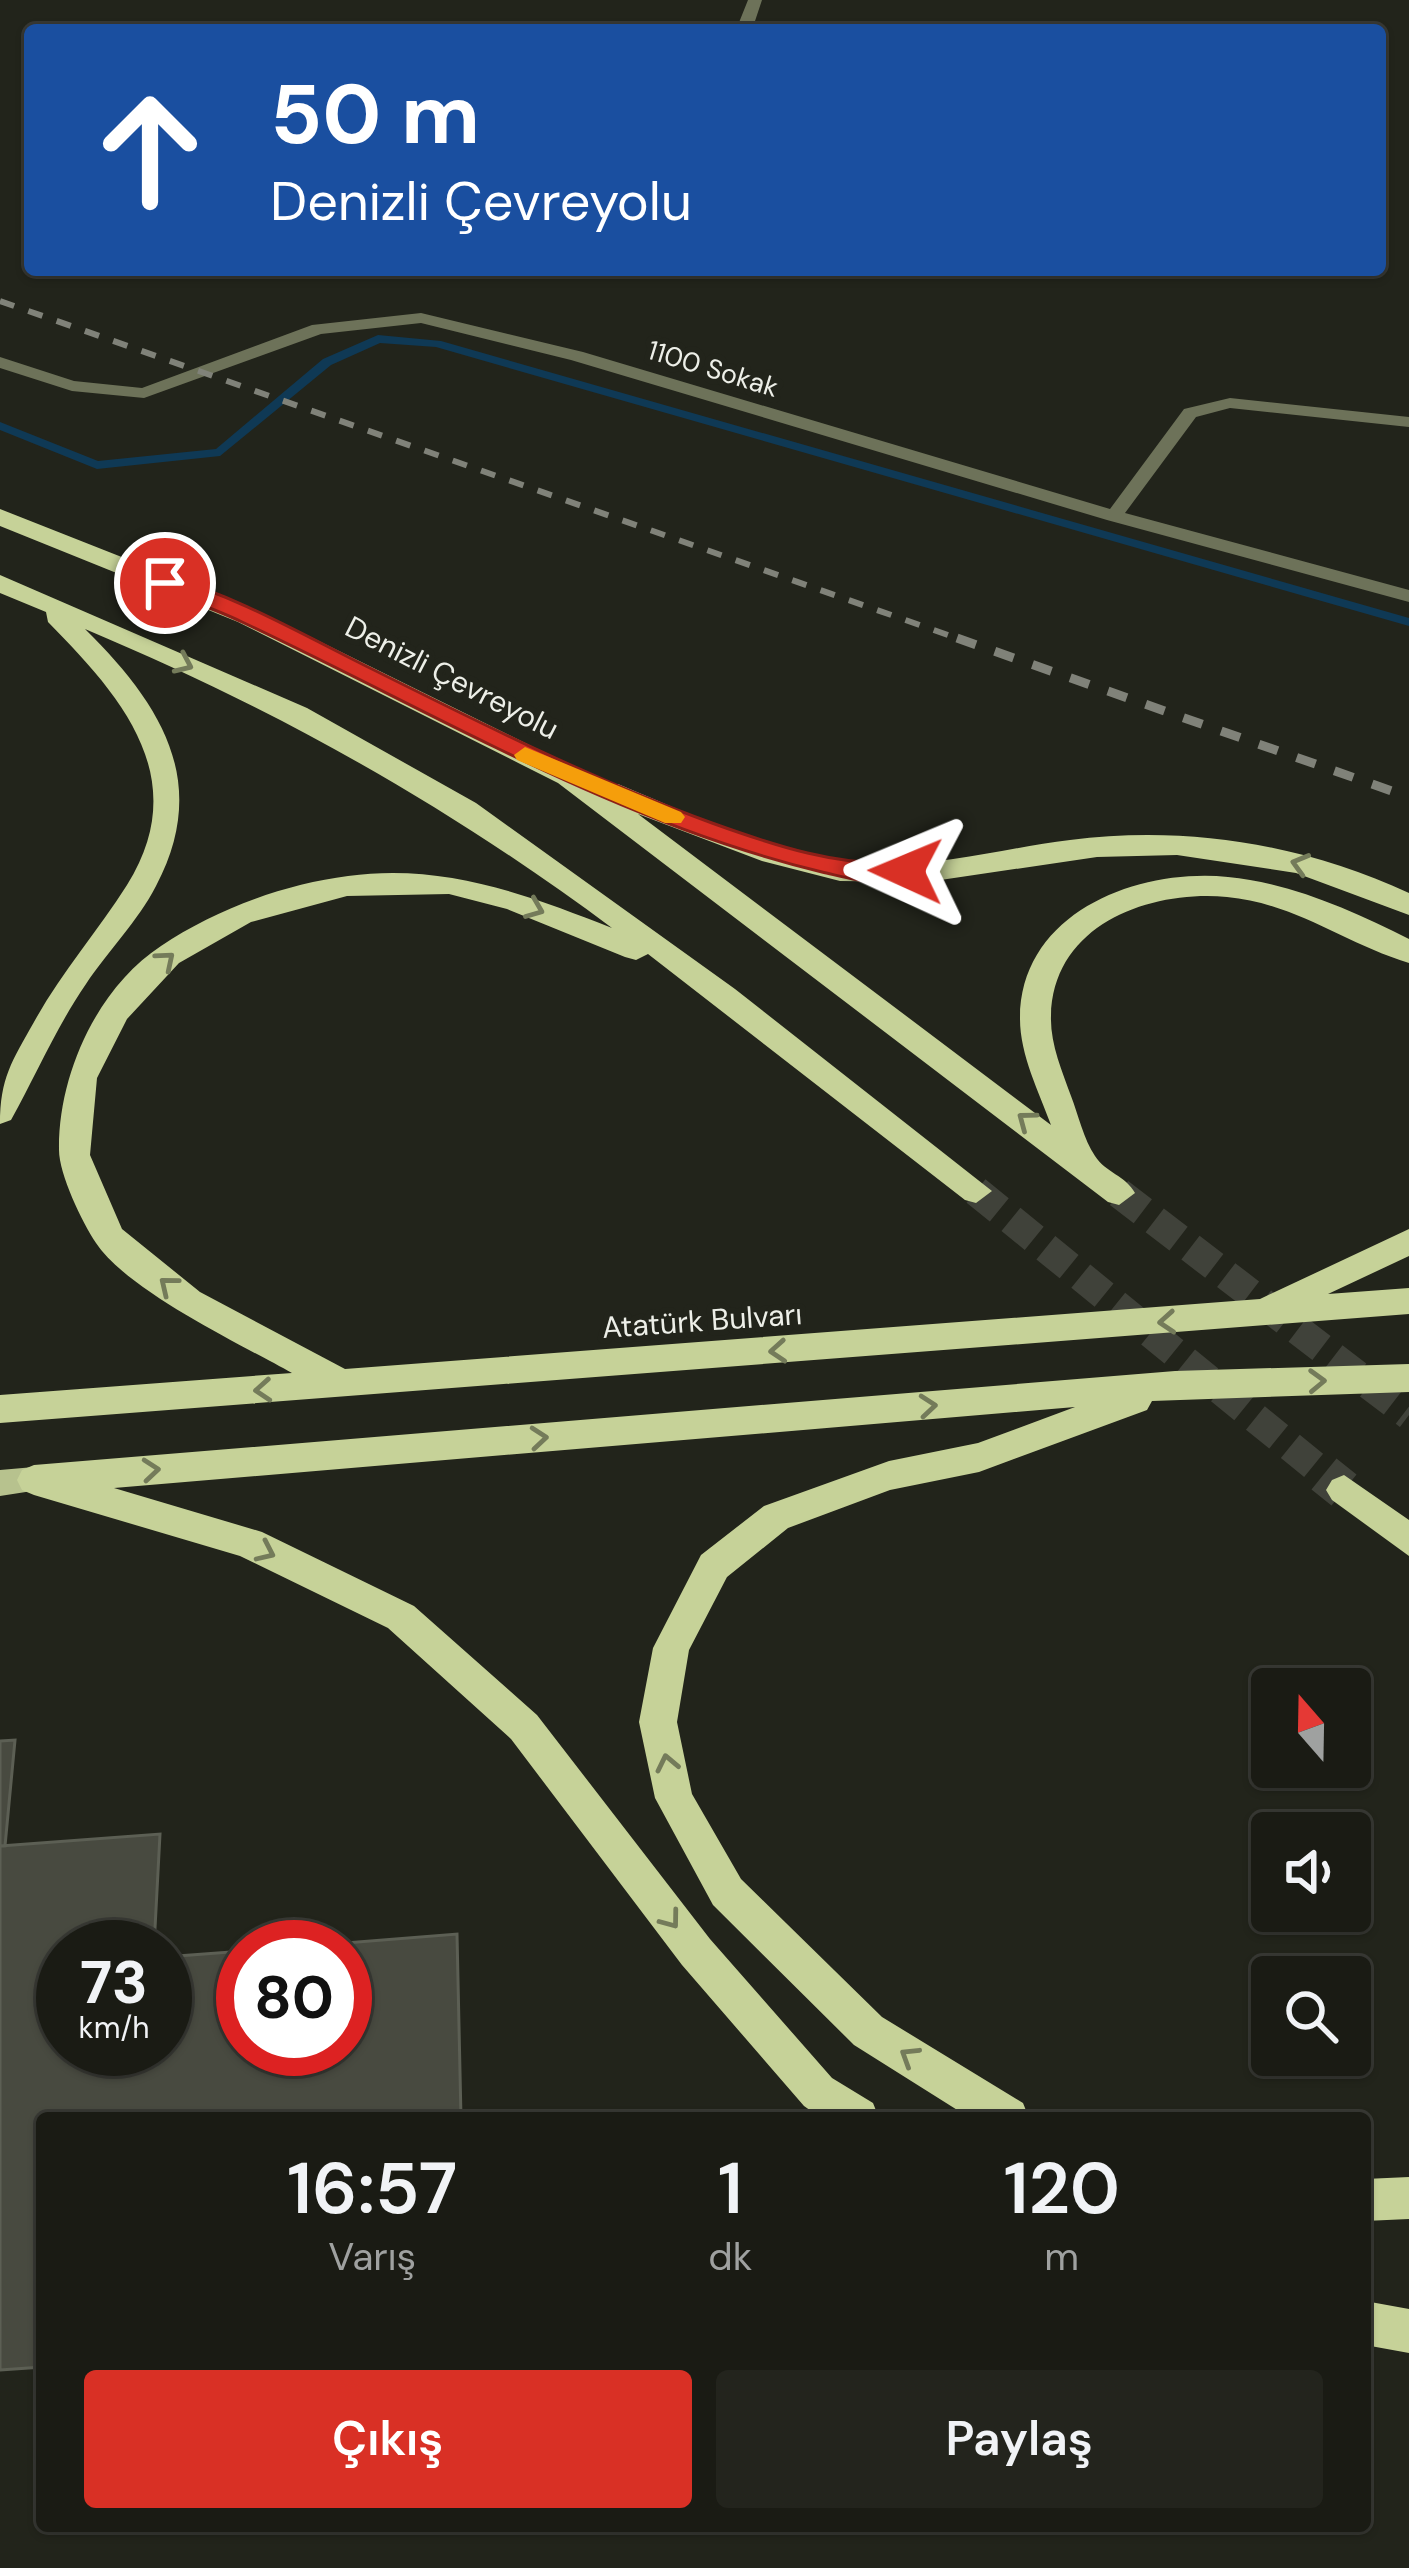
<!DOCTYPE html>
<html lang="tr">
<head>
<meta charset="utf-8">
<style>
	body { margin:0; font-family:"DM Sans",sans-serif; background:#23241d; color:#f1f3f6; height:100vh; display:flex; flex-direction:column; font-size:45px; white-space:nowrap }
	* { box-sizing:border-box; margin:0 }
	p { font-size:39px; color:#9fa1a0 }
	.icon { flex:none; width:66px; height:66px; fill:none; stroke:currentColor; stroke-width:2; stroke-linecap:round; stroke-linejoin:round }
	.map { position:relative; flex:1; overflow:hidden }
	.drawer { position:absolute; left:36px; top:2112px; width:1335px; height:420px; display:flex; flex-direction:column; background:#1a1b14; border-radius:12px; box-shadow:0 3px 9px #0004,0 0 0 3px #383934 }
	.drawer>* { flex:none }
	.guide { position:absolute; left:24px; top:24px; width:1362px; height:252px; border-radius:12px; box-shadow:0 3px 9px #0004,0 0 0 3px #383934; background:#1a4fa0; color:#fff; overflow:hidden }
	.needle { width:78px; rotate:340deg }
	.fabs { position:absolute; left:1251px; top:1668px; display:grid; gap:24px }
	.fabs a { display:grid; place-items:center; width:120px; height:120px; border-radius:12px; background:#1a1b14; box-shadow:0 3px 9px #0004,0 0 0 3px #383934; font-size:60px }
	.speed { position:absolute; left:36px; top:1920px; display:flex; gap:24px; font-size:60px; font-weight:700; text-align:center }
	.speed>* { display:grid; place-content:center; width:156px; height:156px; border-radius:50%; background:#1a1b14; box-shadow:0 3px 9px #0004,0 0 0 3px #383934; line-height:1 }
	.speed small { font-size:30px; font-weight:400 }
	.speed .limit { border:18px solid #d22; background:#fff; color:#111 }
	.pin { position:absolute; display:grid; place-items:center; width:102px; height:102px; color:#fff; margin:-51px; border:6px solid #fff; border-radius:50%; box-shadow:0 3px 12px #0007 }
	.me { position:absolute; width:132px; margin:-66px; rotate:271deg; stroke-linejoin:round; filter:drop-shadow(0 0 9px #0008) }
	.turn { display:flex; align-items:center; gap:42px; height:252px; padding:0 48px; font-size:54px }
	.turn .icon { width:156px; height:156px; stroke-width:2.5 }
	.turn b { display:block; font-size:84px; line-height:102px }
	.eta { display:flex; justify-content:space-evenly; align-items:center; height:204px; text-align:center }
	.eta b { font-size:72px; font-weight:600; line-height:84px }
	.action { display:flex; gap:24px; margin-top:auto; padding:24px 48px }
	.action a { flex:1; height:138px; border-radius:12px; background:#d93025; color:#fff; font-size:48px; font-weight:600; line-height:138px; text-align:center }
	.action a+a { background:#23241d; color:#f1f3f6 }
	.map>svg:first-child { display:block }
</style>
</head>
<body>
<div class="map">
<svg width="1409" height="2568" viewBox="0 0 1409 2568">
	<rect width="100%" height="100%" fill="#22241b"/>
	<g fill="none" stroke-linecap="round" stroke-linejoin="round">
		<!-- stream -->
		<path fill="#0f3955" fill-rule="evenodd" d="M378 335 441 341 1409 618V626L436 347 380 343 331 365 220 456 97 469 0 430V422L98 461 216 449 323 359Z"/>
	</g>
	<!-- building -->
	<path fill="#484a40" stroke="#5c5f54" stroke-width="3" d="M15 1740 5 1846H0V1741Z
		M160 1834 154 1947H63V2049H165V1957L243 1951V2049H345V1947H295L457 1934 461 2118H42V2367L0 2370V1846Z"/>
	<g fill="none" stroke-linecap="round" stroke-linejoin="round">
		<!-- trunk-tunnel-far1 -->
		<path stroke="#40423a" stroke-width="30" stroke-dasharray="30 15" stroke-linecap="butt" d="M976 1191 1328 1477
			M1119 1193 1409 1415"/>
		<!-- trunk-tunnel -->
		<path stroke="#40423a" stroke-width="40" stroke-dasharray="40 20" stroke-linecap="butt" d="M1324 1474 1344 1490"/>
		<!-- minor -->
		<path fill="#6d7259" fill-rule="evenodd" d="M748 0H762L752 30H736Z
			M421 313 583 352 1110 509 1184 409 1230 398 1409 417V427L1230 408 1196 417 1125 513 1409 590V602L1107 520 571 360 421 323 321 334 144 398 72 391 0 368V357L74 381 142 388 312 325Z"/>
		<!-- primary -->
		<path fill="#b7c28e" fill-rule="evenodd" d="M34 1467 45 1471 50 1480 45 1489 0 1496V1470Z"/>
		<!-- trunk -->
		<path fill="#c6d298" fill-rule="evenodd" d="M0 509 256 610 578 769 598 784H618C698 817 783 859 870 864 937 868 1004 848 1070 840 1186 825 1303 844 1409 893V915L1296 873 1177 855 1097 857 927 882 840 881 762 861 638 814 1051 1125C1039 1092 1020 1055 1020 1019 1020 912 1138 868 1228 877 1291 883 1353 911 1409 939V963C1346 944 1295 903 1227 897 1150 890 1053 924 1051 1016 1050 1043 1062 1071 1071 1096 1078 1114 1084 1140 1095 1156 1105 1172 1126 1176 1135 1193L1119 1205 1108 1202 558 783 238 622 0 526Z
			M0 575 307 708 476 803 735 989 992 1191 976 1203 965 1200 648 954 636 960 625 957 507 909 449 894 347 896 251 922 179 963 127 1019 97 1078 90 1155 122 1229 200 1292 345 1369 1260 1299 1409 1229V1256L1328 1294 1409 1288V1314L0 1423V1395L292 1373C240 1344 128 1291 96 1243 82 1222 59 1174 59 1150 58 1075 97 988 161 946 214 910 284 884 348 876 443 863 525 894 612 928 444 803 277 710 85 629 161 704 211 782 156 886 138 921 108 951 86 984 57 1026 36 1075 11 1120L0 1124C0 1078 12 1061 34 1022 61 973 97 932 127 885 194 778 121 696 48 622L46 612 0 593Z
			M1409 1364V1392L1152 1401 1147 1410 979 1472 890 1490 788 1528 727 1577 689 1650 677 1722 692 1794 741 1879 882 2017 1023 2103 1029 2118H970L854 2045 713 1905 655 1798 639 1722 653 1648 701 1555 764 1506 889 1461 978 1443 1075 1407 114 1488 262 1532 414 1606 537 1715 710 1939 832 2078 873 2103 879 2118H821L804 2106 682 1965 511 1739 388 1628 240 1556 34 1495 22 1490 17 1480 22 1470 34 1465 1175 1371Z
			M1344 1475 1409 1520V1556L1332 1500 1326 1490 1332 1480Z
			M1409 2177V2219L1365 2221V2179Z
			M1365 2301 1409 2309V2353L1365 2345Z"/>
		<!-- rail-far1 -->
		<path stroke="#808279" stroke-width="6" stroke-dasharray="15 15" stroke-linecap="butt" d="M0 301 965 641"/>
		<!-- rail -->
		<path stroke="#808279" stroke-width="9" stroke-dasharray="20 20" stroke-linecap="butt" d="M957 638 1409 797"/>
	</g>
	<!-- one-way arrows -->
	<defs><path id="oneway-chevron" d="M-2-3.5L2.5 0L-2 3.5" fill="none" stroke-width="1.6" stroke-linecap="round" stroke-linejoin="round" transform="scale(3)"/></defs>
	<g stroke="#747b5a">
		<use href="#oneway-chevron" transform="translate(184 664) rotate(24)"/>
		<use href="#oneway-chevron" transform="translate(1300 864) rotate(-164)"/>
		<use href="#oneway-chevron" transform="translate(535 909) rotate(22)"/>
		<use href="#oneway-chevron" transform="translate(166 960) rotate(-40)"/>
		<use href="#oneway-chevron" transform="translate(1026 1120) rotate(-143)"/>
		<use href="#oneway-chevron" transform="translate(168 1285) rotate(-141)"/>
		<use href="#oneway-chevron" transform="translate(1167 1322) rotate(176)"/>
		<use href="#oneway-chevron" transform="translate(778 1351) rotate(176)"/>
		<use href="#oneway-chevron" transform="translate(1317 1381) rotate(-2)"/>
		<use href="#oneway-chevron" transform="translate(263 1390) rotate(176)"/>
		<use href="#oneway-chevron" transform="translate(928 1406) rotate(-5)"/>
		<use href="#oneway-chevron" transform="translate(539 1438) rotate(-5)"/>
		<use href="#oneway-chevron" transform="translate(151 1470) rotate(-5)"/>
		<use href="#oneway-chevron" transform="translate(266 1552) rotate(25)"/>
		<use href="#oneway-chevron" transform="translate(667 1763) rotate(-102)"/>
		<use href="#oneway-chevron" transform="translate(671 1920) rotate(53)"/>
		<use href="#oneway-chevron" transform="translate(909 2056) rotate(-148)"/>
	</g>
	<!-- route -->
	<path fill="#d93025" stroke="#8d1f18" stroke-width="3" d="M165 576C237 596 305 636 372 669 484 725 594 780 712 823 773 845 841 868 906 862L918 871C898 894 849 878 822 872 614 822 434 712 242 622 215 609 185 599 157 587L154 583Z"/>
	<!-- slow -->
	<path fill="#f59e0b" d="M525 747 681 812 685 817 681 823H665L517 760 514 755Z"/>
	<g text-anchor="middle" stroke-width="12" stroke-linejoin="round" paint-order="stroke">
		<!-- far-street labels -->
		<g font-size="27" fill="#edefe8" stroke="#22241b">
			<text transform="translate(713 369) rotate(17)" y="9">1100 Sokak</text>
		</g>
		<!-- street labels -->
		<g font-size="30" fill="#edefe8" stroke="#22241b">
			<text transform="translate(452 678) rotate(27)" y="10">Denizli Çevreyolu</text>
			<text transform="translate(702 1321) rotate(-4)" y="10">Atatürk Bulvarı</text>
		</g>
	</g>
</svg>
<div class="fabs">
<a><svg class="needle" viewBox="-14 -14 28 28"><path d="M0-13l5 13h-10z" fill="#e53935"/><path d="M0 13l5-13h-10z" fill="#9fa1a0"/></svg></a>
<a><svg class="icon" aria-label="sound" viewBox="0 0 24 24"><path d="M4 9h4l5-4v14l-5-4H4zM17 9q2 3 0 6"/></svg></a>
<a><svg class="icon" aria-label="search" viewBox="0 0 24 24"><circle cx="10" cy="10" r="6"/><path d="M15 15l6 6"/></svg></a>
</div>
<div class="speed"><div>73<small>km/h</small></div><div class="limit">80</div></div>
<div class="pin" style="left:165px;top:583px;background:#d93025"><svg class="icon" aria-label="arrive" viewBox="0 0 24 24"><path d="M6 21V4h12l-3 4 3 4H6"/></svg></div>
<svg class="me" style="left:906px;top:871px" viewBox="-20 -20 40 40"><path d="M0-17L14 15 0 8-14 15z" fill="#d93025" stroke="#fff" stroke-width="4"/></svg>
<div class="guide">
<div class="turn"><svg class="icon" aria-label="ahead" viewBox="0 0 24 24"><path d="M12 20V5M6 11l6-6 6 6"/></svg><div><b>50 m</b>Denizli Çevreyolu</div></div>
</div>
<section class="drawer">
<div class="eta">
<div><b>16:57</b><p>Varış</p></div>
<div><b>1</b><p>dk</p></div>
<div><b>120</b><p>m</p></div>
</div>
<div class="action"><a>Çıkış</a><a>Paylaş</a></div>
</section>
</div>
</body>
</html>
